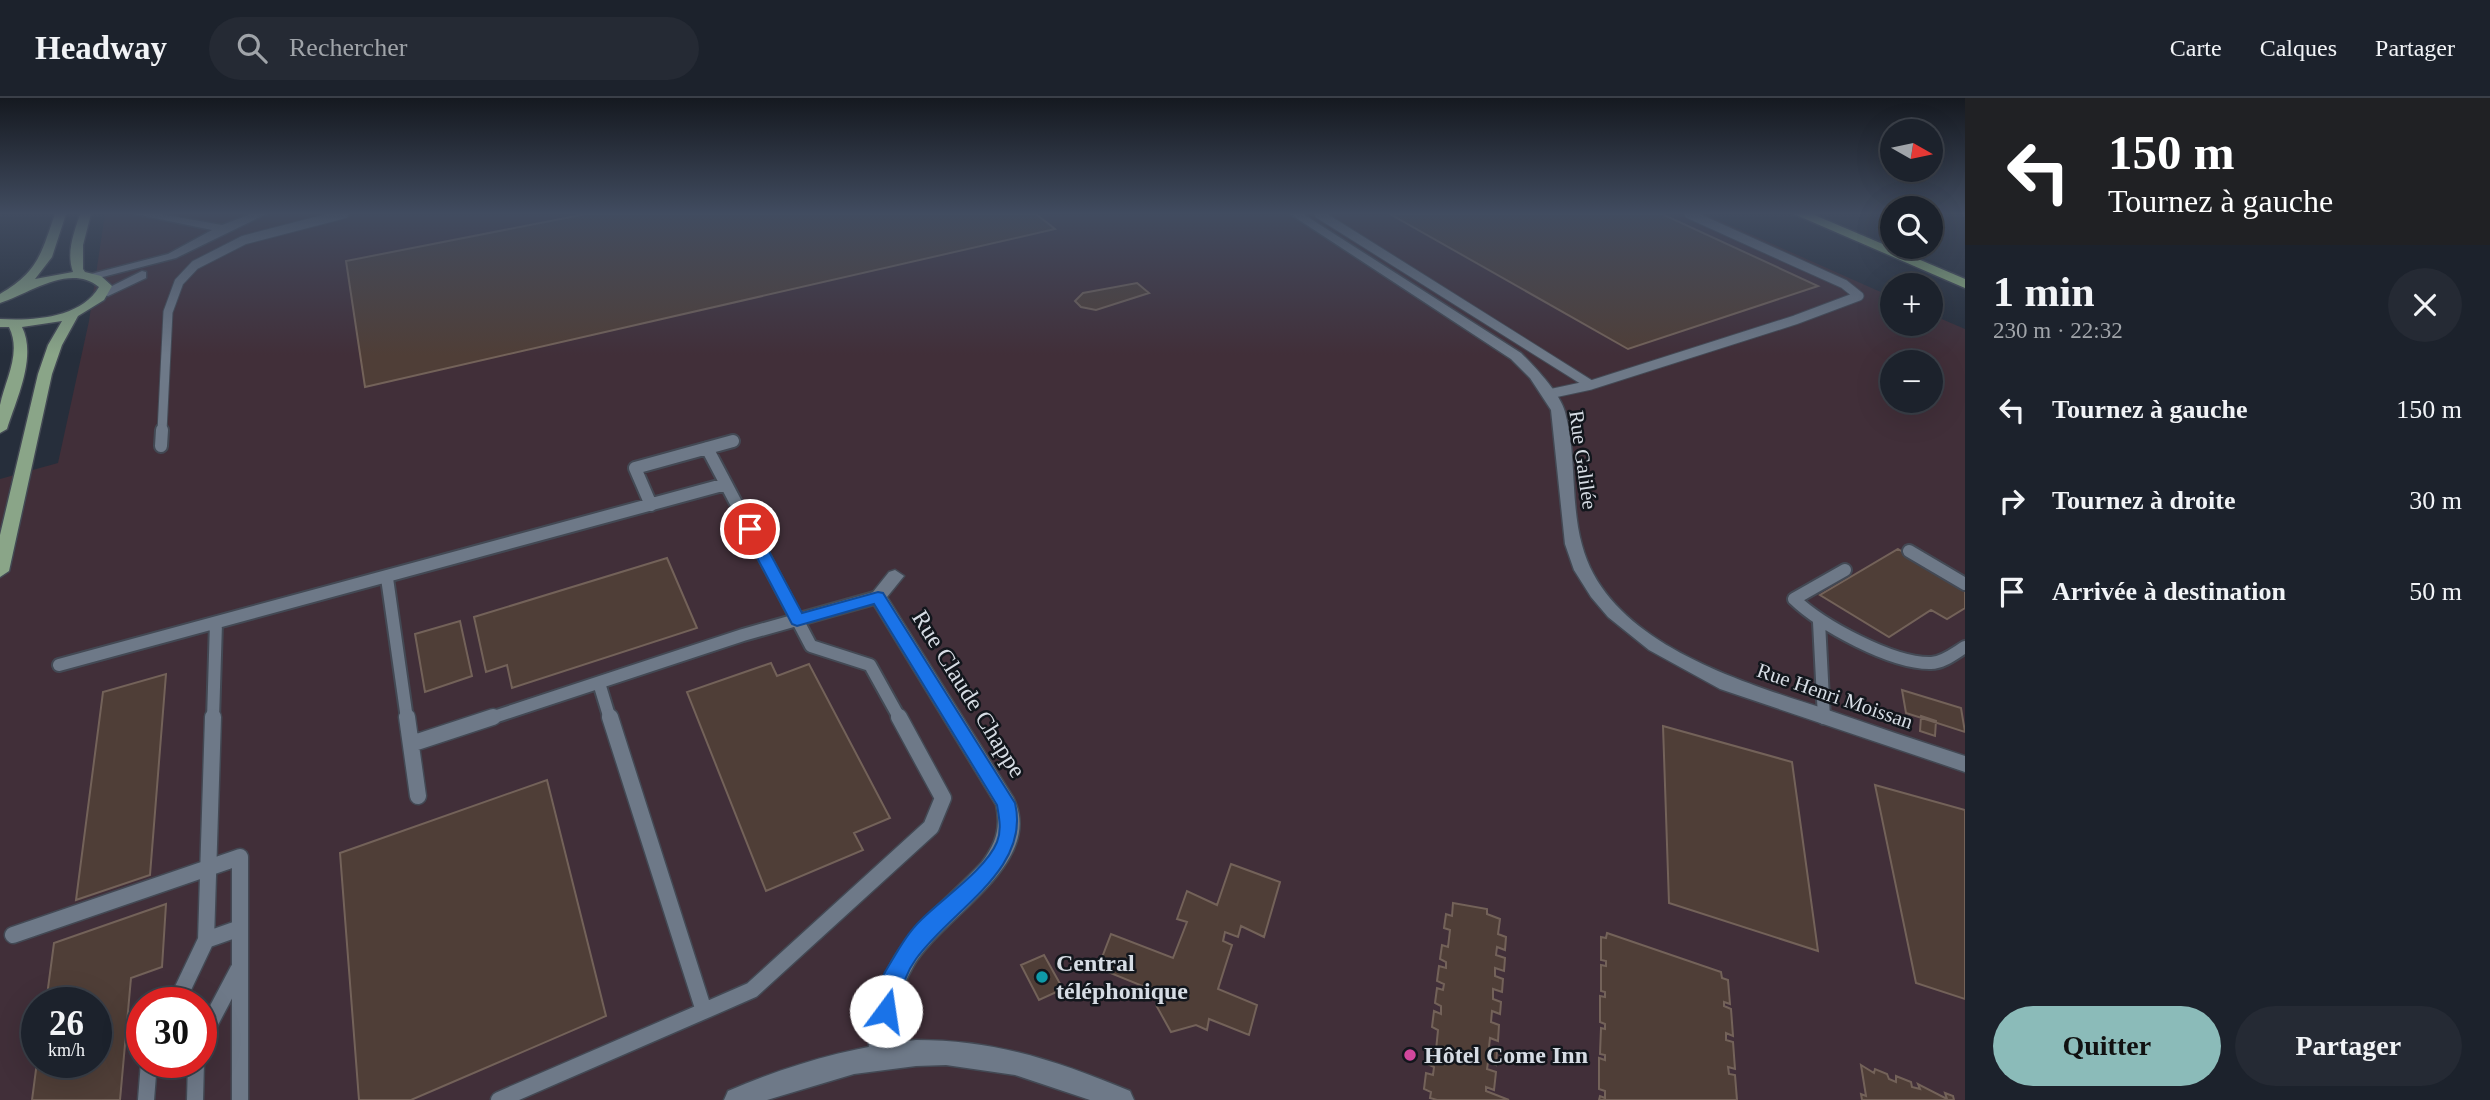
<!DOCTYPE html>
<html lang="fr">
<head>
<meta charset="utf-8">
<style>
	body { margin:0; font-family:Georgia,serif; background:#252a34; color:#f1f3f6; height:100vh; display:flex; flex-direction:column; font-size:26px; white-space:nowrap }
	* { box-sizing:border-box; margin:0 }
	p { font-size:23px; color:#a0a4a9 }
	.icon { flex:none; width:38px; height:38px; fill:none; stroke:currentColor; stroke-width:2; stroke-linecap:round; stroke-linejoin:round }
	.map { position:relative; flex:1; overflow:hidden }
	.details { display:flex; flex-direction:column; background:#1c222c; width:525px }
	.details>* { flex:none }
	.top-card { background:#202124; color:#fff; overflow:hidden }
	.needle { width:46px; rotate:99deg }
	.fabs { position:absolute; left:1880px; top:21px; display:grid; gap:14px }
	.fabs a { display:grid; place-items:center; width:63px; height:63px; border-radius:50%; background:#1c222c; box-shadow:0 7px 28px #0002,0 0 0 2px #3a3f48; font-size:35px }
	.speed { position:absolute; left:21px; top:889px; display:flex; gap:14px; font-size:35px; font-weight:700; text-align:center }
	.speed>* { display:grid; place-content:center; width:91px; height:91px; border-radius:50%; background:#1c222c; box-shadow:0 7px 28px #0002,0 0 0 2px #3a3f48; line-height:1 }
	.speed small { font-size:18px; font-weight:400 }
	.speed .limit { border:10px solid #d22; background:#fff; color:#111 }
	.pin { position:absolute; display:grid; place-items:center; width:60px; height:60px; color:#fff; margin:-30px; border:4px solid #fff; border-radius:50%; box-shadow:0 2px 7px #0007 }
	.me { position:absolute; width:77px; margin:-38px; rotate:14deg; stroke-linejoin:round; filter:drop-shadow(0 0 5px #0008) }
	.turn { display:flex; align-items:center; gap:24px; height:147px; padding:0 28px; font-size:32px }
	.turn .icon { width:91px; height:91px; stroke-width:2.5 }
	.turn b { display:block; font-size:49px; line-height:60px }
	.round { display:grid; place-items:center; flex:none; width:74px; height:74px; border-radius:37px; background:#252a34 }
	.headline { display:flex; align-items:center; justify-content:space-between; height:119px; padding:0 28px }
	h1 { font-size:42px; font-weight:700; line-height:52px }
	.action { display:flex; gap:14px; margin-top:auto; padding:14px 28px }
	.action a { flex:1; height:80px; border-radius:42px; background:#8bbbb9; color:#111; font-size:28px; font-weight:700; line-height:80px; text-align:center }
	.action a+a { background:#252a34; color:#f1f3f6 }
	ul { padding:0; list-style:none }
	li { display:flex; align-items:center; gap:21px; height:91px; padding:0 28px }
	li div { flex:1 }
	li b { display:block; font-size:26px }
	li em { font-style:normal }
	header { display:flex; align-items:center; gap:42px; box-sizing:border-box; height:98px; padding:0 35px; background:#1c222c; border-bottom:2px solid #3a3f48 }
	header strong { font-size:33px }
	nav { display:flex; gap:38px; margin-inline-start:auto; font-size:24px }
	.search { width:490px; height:63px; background:#252a34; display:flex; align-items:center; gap:18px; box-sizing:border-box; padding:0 24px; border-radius:38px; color:#a0a4a9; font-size:26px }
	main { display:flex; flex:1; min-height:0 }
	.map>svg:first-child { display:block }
</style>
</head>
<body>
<header>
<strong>Headway</strong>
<div class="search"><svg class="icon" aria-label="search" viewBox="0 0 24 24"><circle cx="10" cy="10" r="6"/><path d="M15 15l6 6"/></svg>Rechercher</div>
<nav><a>Carte</a><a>Calques</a><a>Partager</a></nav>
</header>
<main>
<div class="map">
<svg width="1965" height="1002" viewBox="0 0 1965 1002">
	<rect width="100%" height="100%" fill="#262e3b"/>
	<!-- industrial -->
	<path fill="#412f39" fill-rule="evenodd" d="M105 116H1705L1892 199V226H1930V216L1965 231V1002H0V381L58 365 89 223ZM1892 264H1930V303H1892ZM37 905H96V964H37ZM142 905H201V964H142Z"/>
	<!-- building -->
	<path fill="#4f3e37" stroke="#736259" stroke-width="2" d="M586 116H1036L1055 131 365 289 346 163Z
		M1390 116H1662L1818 188 1628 251Z
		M1137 185 1149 195 1096 212 1081 209 1075 203 1083 195Z
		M1898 451 1965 492V510L1947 521 1931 512 1889 539 1820 497Z
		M667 460 697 530 512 590 507 567 486 574 474 519Z
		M460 523 472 578 425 594 415 536Z
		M771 565 777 578 809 566 890 720 854 735 863 752 766 793 687 594Z
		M166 576 150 777 76 802 103 594Z
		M1902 592 1961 610 1965 634 1906 615Z
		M1921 618 1936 623 1935 638 1920 633Z
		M1663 628 1792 664 1818 853 1669 805Z
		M547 682 606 918 411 1002H359L340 755Z
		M1875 687 1965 712V901L1916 885Z
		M1231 766 1280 784 1264 839 1241 828 1238 839 1225 834 1223 843 1232 847 1218 891 1257 907 1249 937 1209 921 1207 932 1196 927 1171 934 1156 907 1160 895 1098 870 1111 836 1173 860 1187 824 1177 821 1187 793 1217 807Z
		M1453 805 1487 811V816L1500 821 1498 836 1506 839 1505 852 1497 849 1496 857 1505 860 1504 873 1495 870V878L1503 881 1502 894 1493 891V901L1501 904 1500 916 1492 913 1491 924 1499 927 1498 943 1490 940 1489 949 1497 952 1496 967 1488 964 1487 971 1496 974 1494 992 1486 989V993L1509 1002H1437L1430 1000 1431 994 1424 991 1426 975 1433 977 1434 969 1427 966 1429 949 1436 952 1438 932 1432 929 1434 913 1441 916V908L1435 905 1437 890 1443 892 1444 886 1437 883 1439 868 1446 870V864L1440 861 1442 847 1448 849 1450 832 1444 830 1446 816 1452 818Z
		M166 806 162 869 131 880 120 1002H32L37 964H96V905H46L54 845Z
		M1607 835 1721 874 1722 880 1728 882 1730 906 1724 904V908L1731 911 1733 938 1726 935V942L1733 944 1735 971 1728 969 1729 976 1735 977 1737 1002H1599L1600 998 1605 1000V993L1599 991V960L1605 962V957L1600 956 1601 930 1605 931V926L1600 924V898L1605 899V894L1601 893V867L1606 868V863L1601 862V839L1606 840Z
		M1044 857 1063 891 1039 902 1021 867Z
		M1861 967 1874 975 1875 971 1887 976 1889 981 1896 984V978L1911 984 1912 989 1920 991 1918 986 1947 1001 1945 995 1953 998 1954 1002H1862L1861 996 1866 998Z"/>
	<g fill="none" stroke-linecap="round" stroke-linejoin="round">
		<!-- lane-far2 casing -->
		<g stroke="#434954" stroke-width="11">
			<path id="lane-far2" d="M1319 116 1591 287 1795 222 1859 198 1844 186 1689 116
				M1549 296 1591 287
				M162 333 168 214 179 184 195 167 244 142 344 116"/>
		</g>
		<!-- lane-far1 casing -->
		<g stroke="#434954" stroke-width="16">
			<path id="lane-far1" d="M161 348 162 332
				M707 350 726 386
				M651 407 635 370 733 343
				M1909 453 1965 486
				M1845 472 1794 501C1821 527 1892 566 1931 565 1943 565 1955 555 1965 549
				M387 480 407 621
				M1819 524 1824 620
				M59 567 726 386 811 548 870 567 900 621
				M599 585 610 621
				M213 621 216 525
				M488 621 743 537 878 499"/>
		</g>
		<!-- lane casing -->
		<g stroke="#434954" stroke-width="19">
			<path id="lane" d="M407 619 418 698
				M610 619 704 913 752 892 931 729 943 700 899 619
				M411 646 493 619
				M13 837 240 759V1002
				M206 842 240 830
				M176 905 206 842 213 619
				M201 942 238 872
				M146 1002 149 964
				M195 1002 196 964
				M499 1002 704 913"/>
		</g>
		<!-- street casing -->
		<g stroke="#434954" stroke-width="3">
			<path id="street" d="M135 116H160L222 127 251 116H266L176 160 91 182V176L168 156 212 132Z
				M1290 116H1303L1521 255C1535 269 1560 295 1565 314 1577 357 1570 404 1582 447 1608 546 1743 584 1828 612 1874 628 1919 643 1965 658V674L1720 591 1649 552 1608 519 1591 499 1574 472 1565 446 1551 312 1530 280 1511 261Z
				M142 173 146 174V180L108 198 98 195Z
				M895 472 904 478 887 499 1013 699C1047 766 941 819 913 869 897 896 896 928 893 958L889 967 880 971 871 967C866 954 870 939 872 925 884 843 930 819 982 764 996 745 1001 730 996 707L869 499 889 474Z"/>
		</g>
		<!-- secondary casing -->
		<g stroke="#434954" stroke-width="3">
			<path id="secondary" d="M916 942C996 942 1057 963 1130 993L1134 1002H1090L1015 977 946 967 916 968 854 976 767 1002H724L728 993C789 967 849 949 916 942Z"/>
		</g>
		<!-- primary casing -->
		<g stroke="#434954" stroke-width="3">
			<path id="primary" d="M55 116H66L52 159 35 181 73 174C66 154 74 135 80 116H91L83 147V171L85 174 101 178 112 188 104 202 78 218 62 247 52 276 9 473 0 479V437L38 276 48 247 62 223 22 229C37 259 16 302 7 331L0 335C0 326 0 316 0 307 5 282 22 255 9 229H0V221C33 223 81 220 99 189 69 165 29 196 0 205V196C38 174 41 156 55 116Z"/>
		</g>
		<!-- highway casing -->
		<g stroke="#434954" stroke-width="3">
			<path id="highway" d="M1794 116H1812L1965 181V190Z"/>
		</g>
		<!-- lane-far2 -->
		<use href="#lane-far2" stroke="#6e7988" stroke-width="9"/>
		<!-- lane-far1 -->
		<use href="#lane-far1" stroke="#6e7988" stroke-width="12"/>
		<!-- lane -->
		<use href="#lane" stroke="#6e7988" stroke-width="16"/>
		<!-- street -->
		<use href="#street" fill="#6e7988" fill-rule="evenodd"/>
		<!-- secondary -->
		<use href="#secondary" fill="#6e7988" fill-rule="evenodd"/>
		<!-- primary -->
		<use href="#primary" fill="#8aa588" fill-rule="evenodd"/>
		<!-- highway -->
		<use href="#highway" fill="#9cc288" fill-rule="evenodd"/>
	</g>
	<!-- sky -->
	<linearGradient id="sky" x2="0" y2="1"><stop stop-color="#151920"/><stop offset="0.45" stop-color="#414c60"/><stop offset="1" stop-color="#414c60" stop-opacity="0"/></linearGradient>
	<rect width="1965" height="257" fill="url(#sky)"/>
	<!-- route -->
	<path fill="#1a73e8" stroke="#114b97" stroke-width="2" d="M750 427 757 431 802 515 878 494 883 495 1015 705C1031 772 952 811 916 861 900 883 903 899 894 921L886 924 878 921C872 906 878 888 885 874 896 856 906 836 922 821 943 800 986 771 997 744 1002 732 999 719 997 707L874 506 797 528 792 526 742 431Z"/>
	<!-- markers -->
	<circle fill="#0f9aa8" stroke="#12161c" stroke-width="2.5" cx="1042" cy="879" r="7"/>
	<circle fill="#d1479c" stroke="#12161c" stroke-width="2.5" cx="1410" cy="957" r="7"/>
	<g text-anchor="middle" stroke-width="5" stroke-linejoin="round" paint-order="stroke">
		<!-- street labels -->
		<g font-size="21" fill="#d6dce4" stroke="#12161c">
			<text transform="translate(1583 362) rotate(82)" y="7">Rue Galilée</text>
			<text transform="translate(1835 598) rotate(19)" y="7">Rue Henri Moissan</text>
		</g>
		<!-- near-street labels -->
		<g font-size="24" fill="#d6dce4" stroke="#12161c">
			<text transform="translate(969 596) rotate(58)" y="8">Rue Claude Chappe</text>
		</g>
		<!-- near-poi labels -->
		<g font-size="24" font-weight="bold" fill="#d6dce4" stroke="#12161c" text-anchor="start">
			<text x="1056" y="873">Central<tspan x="1056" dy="28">téléphonique</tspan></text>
			<text x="1424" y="965">Hôtel Come Inn</text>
		</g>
	</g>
</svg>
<div class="fabs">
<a><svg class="needle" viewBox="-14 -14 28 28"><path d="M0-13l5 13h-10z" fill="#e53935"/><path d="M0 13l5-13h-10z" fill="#a0a4a9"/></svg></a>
<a><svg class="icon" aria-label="search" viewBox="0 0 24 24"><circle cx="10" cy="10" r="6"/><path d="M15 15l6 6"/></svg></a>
<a>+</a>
<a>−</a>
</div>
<div class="speed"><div>26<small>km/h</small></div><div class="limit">30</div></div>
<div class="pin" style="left:750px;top:431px;background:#d93025"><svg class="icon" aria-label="arrive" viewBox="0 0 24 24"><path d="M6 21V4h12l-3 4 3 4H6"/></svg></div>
<svg class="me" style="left:886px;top:913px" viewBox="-20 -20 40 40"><circle r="19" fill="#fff"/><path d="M0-13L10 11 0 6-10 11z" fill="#1a73e8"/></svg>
</div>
<section class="details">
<div class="top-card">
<div class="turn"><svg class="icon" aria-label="left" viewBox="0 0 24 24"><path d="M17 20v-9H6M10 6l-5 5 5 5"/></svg><div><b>150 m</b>Tournez à gauche</div></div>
</div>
<div class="headline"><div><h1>1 min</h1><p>230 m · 22:32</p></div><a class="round"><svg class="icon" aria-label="close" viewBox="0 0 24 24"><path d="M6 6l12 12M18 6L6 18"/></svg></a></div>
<ul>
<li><svg class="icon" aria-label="left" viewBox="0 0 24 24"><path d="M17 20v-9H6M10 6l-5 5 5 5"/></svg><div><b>Tournez à gauche</b></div><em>150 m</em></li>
<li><svg class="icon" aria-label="right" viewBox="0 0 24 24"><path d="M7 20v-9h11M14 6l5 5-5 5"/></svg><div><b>Tournez à droite</b></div><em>30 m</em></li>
<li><svg class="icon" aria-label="arrive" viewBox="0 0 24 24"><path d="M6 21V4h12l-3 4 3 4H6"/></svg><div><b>Arrivée à destination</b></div><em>50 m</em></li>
</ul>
<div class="action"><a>Quitter</a><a>Partager</a></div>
</section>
</main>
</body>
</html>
